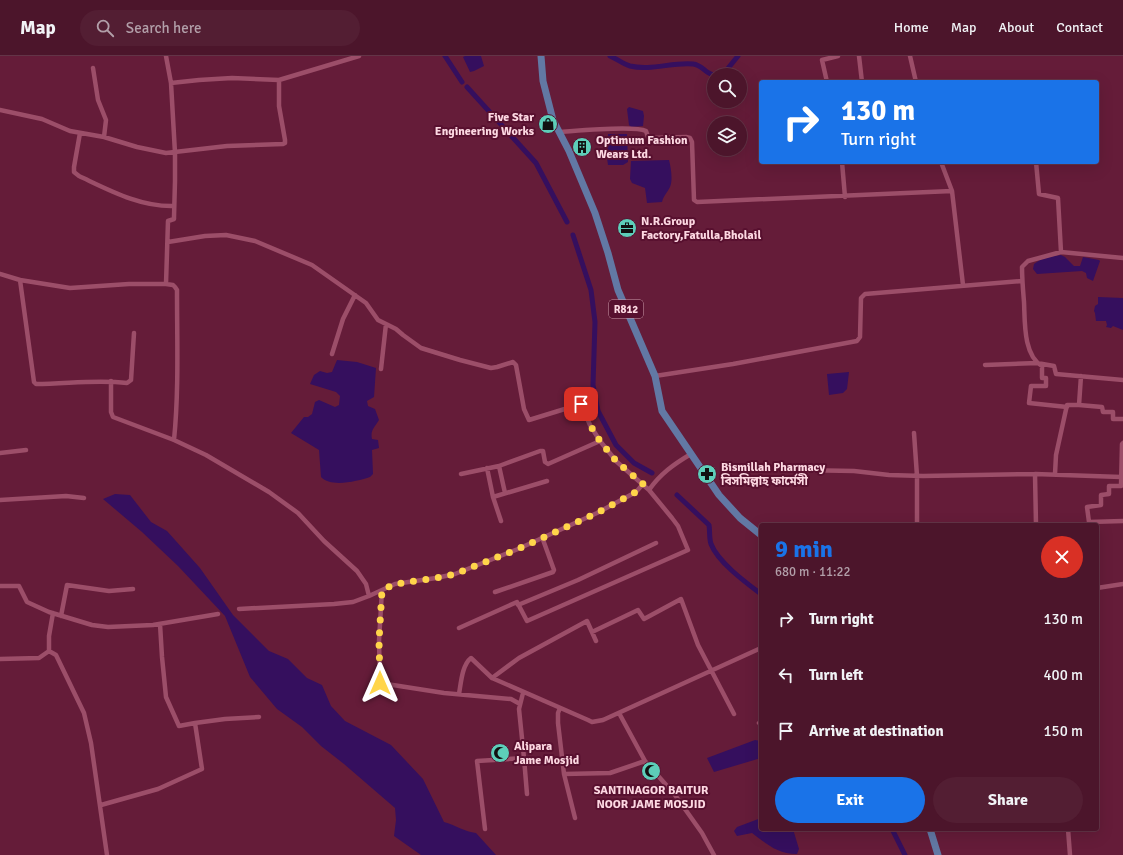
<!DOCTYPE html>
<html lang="en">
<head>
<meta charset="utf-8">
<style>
	body { margin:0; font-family:Signika,"Noto Sans Bengali",sans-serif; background:#531e33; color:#f1f3f6; height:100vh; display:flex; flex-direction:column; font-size:15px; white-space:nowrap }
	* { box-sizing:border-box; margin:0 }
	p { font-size:13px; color:#b29fa9 }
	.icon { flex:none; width:22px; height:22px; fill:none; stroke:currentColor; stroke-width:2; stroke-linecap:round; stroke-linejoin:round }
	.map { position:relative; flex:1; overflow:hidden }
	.side { position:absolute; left:759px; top:467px; width:340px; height:308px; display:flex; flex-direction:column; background:#4c152b; border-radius:4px; box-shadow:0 4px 16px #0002,0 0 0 1px #633447 }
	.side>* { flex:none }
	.top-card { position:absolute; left:759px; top:24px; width:340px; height:84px; border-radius:4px; box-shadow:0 4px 16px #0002,0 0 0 1px #633447; background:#1a73e8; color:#fff; overflow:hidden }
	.fabs { position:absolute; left:707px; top:12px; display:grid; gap:8px }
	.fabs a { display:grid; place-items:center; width:40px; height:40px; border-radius:50%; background:#4c152b; box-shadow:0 4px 16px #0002,0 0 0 1px #633447; font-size:20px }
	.pin { position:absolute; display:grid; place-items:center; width:34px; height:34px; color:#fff; margin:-17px; border-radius:8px; box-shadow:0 2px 6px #0006 }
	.me { position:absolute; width:44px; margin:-22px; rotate:0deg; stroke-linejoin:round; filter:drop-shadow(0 0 3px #0008) }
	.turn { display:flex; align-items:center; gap:14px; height:84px; padding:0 16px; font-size:18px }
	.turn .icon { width:52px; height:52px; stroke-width:2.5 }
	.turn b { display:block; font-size:28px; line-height:34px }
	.round { display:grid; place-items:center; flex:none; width:42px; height:42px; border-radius:21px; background:#531e33 }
	.head { display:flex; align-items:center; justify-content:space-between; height:68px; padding:0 16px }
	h1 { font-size:24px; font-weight:700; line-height:30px; color:#1a73e8 }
	.action { display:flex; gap:8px; margin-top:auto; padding:8px 16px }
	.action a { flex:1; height:46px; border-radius:24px; background:#1a73e8; color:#fff; font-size:16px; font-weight:700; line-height:46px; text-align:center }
	.action a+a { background:#531e33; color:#f1f3f6 }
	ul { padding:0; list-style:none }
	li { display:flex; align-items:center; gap:12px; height:56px; padding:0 16px }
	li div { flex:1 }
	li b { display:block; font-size:15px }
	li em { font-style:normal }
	header { display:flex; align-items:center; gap:24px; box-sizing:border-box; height:56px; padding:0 20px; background:#4c152b; border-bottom:1px solid #633447 }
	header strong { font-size:19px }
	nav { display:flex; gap:22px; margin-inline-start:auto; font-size:14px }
	.search { width:280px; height:36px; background:#531e33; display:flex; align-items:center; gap:10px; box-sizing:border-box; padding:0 14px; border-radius:22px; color:#b29fa9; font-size:15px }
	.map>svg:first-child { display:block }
</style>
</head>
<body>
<header>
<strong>Map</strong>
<div class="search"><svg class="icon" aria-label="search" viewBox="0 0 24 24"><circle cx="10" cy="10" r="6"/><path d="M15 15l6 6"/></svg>Search here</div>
<nav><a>Home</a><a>Map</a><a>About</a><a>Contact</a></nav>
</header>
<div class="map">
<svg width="1123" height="799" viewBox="0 0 1123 799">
	<rect width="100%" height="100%" fill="#651c39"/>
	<!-- water -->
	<path fill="#350f5e" d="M465 0H481L484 10 474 15 470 16 463 1Z
		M629 51 643 55 644 60 643 70 631 71 629 69 627 53Z
		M608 78H627L628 106 623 109H608L606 95H603V88L608 84Z
		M669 104C671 112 673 124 670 131 667 137 664 139 662 146L647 147 645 132 632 127 630 123 631 105Z
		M1061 199 1065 201 1074 210H1080L1083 201 1099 204 1100 205 1093 225 1087 222 1086 217 1082 215 1037 218 1033 213 1034 208 1040 204 1048 201Z
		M1098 241 1123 242V274L1113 270 1111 272 1106 271 1107 269 1106 265H1096L1095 257 1094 255 1095 250 1098 248Z
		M337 304 357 306 376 312 374 341 367 345 368 350 375 353 379 364C375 371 370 374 372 383L378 384 379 392 372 394 373 418 370 421C358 425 331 432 321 421L319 394 291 377 304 361H308L312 358 315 346 319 344 335 351 339 349 340 340 336 336 310 328 314 319 320 315 327 317 332 316Z
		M849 316 847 333 843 337 829 339 827 318Z
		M115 438 130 439 151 466 167 475 200 512 233 559 269 595 288 603 307 622 322 629 331 650 345 665 391 689 423 723 444 766C455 769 465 776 476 777L496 799H421L394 780 396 764 395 752 344 708 321 690 302 671 277 653 250 621 225 560 178 510 142 476 103 443Z
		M755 684 761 685V702L714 716 707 702Z
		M761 762V773H793L799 793 797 798C777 798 767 788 752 777L737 780 734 775 737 771Z"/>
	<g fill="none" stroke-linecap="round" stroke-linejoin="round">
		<!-- canal -->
		<path stroke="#350f5e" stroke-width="5" d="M445 0 462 26
			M610 0C617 3 623 8 630 10 651 15 672 6 693 8 703 9 705 18 714 19
			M718 19 725 16 738 0
			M467 31 536 107 567 166
			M573 179 591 234 595 266 593 329 598 355 616 389 634 407 652 417
			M677 439 709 469C710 475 709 482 711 488 718 506 745 526 761 538
			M892 773 905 799"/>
		<!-- street -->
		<path stroke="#9c4e69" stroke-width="4.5" d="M166 0 171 27 175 97V125L174 161V163L168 165 166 228
			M859 0 862 26
			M910 0 916 26
			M93 12 98 44 106 64 104 81
			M827 26 822 4 838 0
			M171 27 199 24 232 22 279 24
			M0 54 42 63 70 75 104 81 137 91 166 97 227 90 283 88 285 87V84L279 50V24L359 0
			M559 76C575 75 634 69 646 75L648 81 650 82 686 81 690 82 692 86 694 144 697 146 952 135
			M80 77 74 111V116L79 120C109 134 140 151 174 150
			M842 106 845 141
			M941 106 952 135 963 229
			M1036 106 1039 138 1058 142 1061 196
			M168 186 205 180 226 179 255 185 312 209 366 247 378 264 396 273 403 279 421 292 460 304 491 312 497 311 513 306 516 309 524 353 529 364 581 348 590 369 600 385 617 406 649 434 672 462 678 470 688 494 527 565 517 546 459 572
			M0 218 20 224 34 326 36 328C67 328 96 323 127 327L131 324 134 277
			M20 224 70 232 129 228H166L173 229 175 231 177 234C177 284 179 334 174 384
			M332 298 343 263 355 239
			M985 309 1037 307 1054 310 1056 318 1123 324
			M381 313 386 268
			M655 320 733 308 857 285 860 281 861 242 865 238 1022 225
			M111 325V356L113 361 174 384 206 399 269 436 298 457 324 485 357 515 366 528 369 540
			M1079 349 1102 351 1103 356H1113V363H1123
			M1067 351 1029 347 1031 330H1046V322H1042V310C1023 299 1025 265 1024 246 1023 234 1022 223 1022 211L1028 205 1061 196 1123 202
			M914 377 917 420V469
			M1123 387 1122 388 1121 430H1109V438L1101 439V449L1087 451 1089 466 1123 465
			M0 397 26 394
			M499 410 505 437
			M487 412 493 441 547 425
			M799 414 854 415 889 419 923 420 1035 418 1121 421
			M461 418 499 410 540 395H543L545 406 548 408 600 385
			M1035 418 1036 469
			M1055 418 1056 399 1067 349H1079L1081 320
			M649 434C660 418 674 408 691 398
			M493 441 501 465
			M0 444 66 440 84 442
			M0 530H19L27 546 49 556 92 569 108 571 153 569 218 558
			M1097 532 1123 528
			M382 534 379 585 380 627 444 637 511 643 520 648
			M495 536 553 516 554 514 542 481
			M518 549 578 524 656 487
			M239 553 334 548 353 546 369 540 395 528 436 522 455 518 518 493 597 457 636 436 643 428
			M61 560 67 529 109 535 133 533
			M592 576 638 554 644 563 681 543 698 589 734 658
			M49 595 56 599 84 657 91 687 107 799
			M0 603 39 602 49 595V580L53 557
			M492 622 519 602 587 565 596 585
			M459 638C461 627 462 609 471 602L492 622 588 664 592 666 603 664 761 592
			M560 652 558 657V667L564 718 575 762
			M619 657 645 705 675 739 702 777 714 799
			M195 667 225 663 259 661
			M759 667 761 665
			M524 702 527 738
			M564 718 610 717 645 705
			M101 749 158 733 202 713 195 667 179 670 166 641 162 601 160 568
			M485 773 477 705 524 702 519 653 523 637
			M1068 773 1070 799"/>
		<!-- primary -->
		<path stroke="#6278a4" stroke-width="7" d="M541 0 543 25 553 64 569 95 595 157 608 197 618 234 655 320 662 355 719 439 740 462 761 479
			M930 773 938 799"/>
	</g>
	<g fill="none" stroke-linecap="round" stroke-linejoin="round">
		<!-- route -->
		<path stroke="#ffd54a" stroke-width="7" stroke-dasharray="0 12.6" d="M380 627 379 585 382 534 395 528 436 522 455 518 518 493 597 457 636 436 643 428 617 406 600 385 590 369 581 348"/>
	</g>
	<!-- icons -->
	<defs>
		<g id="shop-disc" transform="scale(1)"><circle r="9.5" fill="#5dceb9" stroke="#58102f"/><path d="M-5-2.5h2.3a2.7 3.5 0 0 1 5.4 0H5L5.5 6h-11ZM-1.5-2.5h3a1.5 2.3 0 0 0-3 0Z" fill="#111"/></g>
		<g id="building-disc" transform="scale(1)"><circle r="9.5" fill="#5dceb9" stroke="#58102f"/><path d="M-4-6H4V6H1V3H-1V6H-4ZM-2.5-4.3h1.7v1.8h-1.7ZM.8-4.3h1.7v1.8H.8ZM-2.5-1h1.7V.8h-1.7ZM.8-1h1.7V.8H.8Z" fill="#111"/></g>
		<g id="office-disc" transform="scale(1)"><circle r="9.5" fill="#5dceb9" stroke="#58102f"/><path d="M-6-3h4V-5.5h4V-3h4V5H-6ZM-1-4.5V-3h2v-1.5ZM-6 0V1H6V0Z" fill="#111"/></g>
		<g id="pharmacy-disc" transform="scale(1)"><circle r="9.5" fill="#5dceb9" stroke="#58102f"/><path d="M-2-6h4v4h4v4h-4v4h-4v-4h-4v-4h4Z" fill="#111"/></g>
		<g id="mosque-disc" transform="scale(1)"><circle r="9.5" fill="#5dceb9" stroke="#58102f"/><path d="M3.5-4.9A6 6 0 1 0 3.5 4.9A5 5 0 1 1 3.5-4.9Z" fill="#111"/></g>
	</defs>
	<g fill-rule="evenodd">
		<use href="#shop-disc" x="548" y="68"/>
		<use href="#building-disc" x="582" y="91"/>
		<use href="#office-disc" x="627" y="172"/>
		<use href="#pharmacy-disc" x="707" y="418"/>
		<use href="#mosque-disc" x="500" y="697"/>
		<use href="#mosque-disc" x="651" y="715"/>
	</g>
	<g text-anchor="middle" stroke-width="4" stroke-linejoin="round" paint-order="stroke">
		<!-- shield labels -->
		<rect fill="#58102f" stroke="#cc9cac" stroke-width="1" x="609" y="244" width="34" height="18" rx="3"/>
		<g font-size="11" font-weight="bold" fill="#fdd8e2">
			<text x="626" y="257">R812</text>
		</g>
		<!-- poi labels -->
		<g font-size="12" font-weight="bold" fill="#fdd8e2" stroke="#58102f" text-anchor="start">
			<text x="534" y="65" text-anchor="end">Five Star<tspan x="534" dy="14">Engineering Works</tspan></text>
			<text x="596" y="88">Optimum Fashion<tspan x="596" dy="14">Wears Ltd.</tspan></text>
			<text x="641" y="169">N.R.Group<tspan x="641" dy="14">Factory,Fatulla,Bholail</tspan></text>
			<text x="721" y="415">Bismillah Pharmacy<tspan x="721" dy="14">বিসমিল্লাহ ফার্মেসী</tspan></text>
			<text x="514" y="694">Alipara<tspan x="514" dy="14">Jame Mosjid</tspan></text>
			<text x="651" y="738" text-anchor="middle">SANTINAGOR BAITUR<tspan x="651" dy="14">NOOR JAME MOSJID</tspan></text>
		</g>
	</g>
</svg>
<div class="fabs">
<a><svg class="icon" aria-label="search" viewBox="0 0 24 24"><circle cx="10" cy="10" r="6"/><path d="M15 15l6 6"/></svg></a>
<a><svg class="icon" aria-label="layers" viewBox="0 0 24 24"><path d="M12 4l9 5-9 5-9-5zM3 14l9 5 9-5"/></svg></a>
</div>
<div class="pin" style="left:581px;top:348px;background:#d93025"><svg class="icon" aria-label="arrive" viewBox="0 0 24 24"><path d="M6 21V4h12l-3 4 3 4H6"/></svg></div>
<svg class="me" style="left:380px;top:627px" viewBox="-20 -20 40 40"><path d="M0-17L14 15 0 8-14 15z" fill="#ffd54a" stroke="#fff" stroke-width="4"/></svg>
<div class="top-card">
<div class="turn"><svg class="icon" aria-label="right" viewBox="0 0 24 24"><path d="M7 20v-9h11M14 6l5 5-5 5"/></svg><div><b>130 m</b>Turn right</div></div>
</div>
<section class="side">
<div class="head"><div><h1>9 min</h1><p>680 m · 11:22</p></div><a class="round" style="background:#d93025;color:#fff"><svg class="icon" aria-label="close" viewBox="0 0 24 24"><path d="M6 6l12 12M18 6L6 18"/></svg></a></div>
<ul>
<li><svg class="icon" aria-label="right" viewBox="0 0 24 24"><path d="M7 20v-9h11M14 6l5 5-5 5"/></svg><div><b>Turn right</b></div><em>130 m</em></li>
<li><svg class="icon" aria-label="left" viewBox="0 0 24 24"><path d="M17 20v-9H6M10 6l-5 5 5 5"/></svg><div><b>Turn left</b></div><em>400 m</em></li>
<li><svg class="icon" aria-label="arrive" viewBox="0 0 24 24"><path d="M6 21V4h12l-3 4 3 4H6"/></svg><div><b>Arrive at destination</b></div><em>150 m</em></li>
</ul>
<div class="action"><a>Exit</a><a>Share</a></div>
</section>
</div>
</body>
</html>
